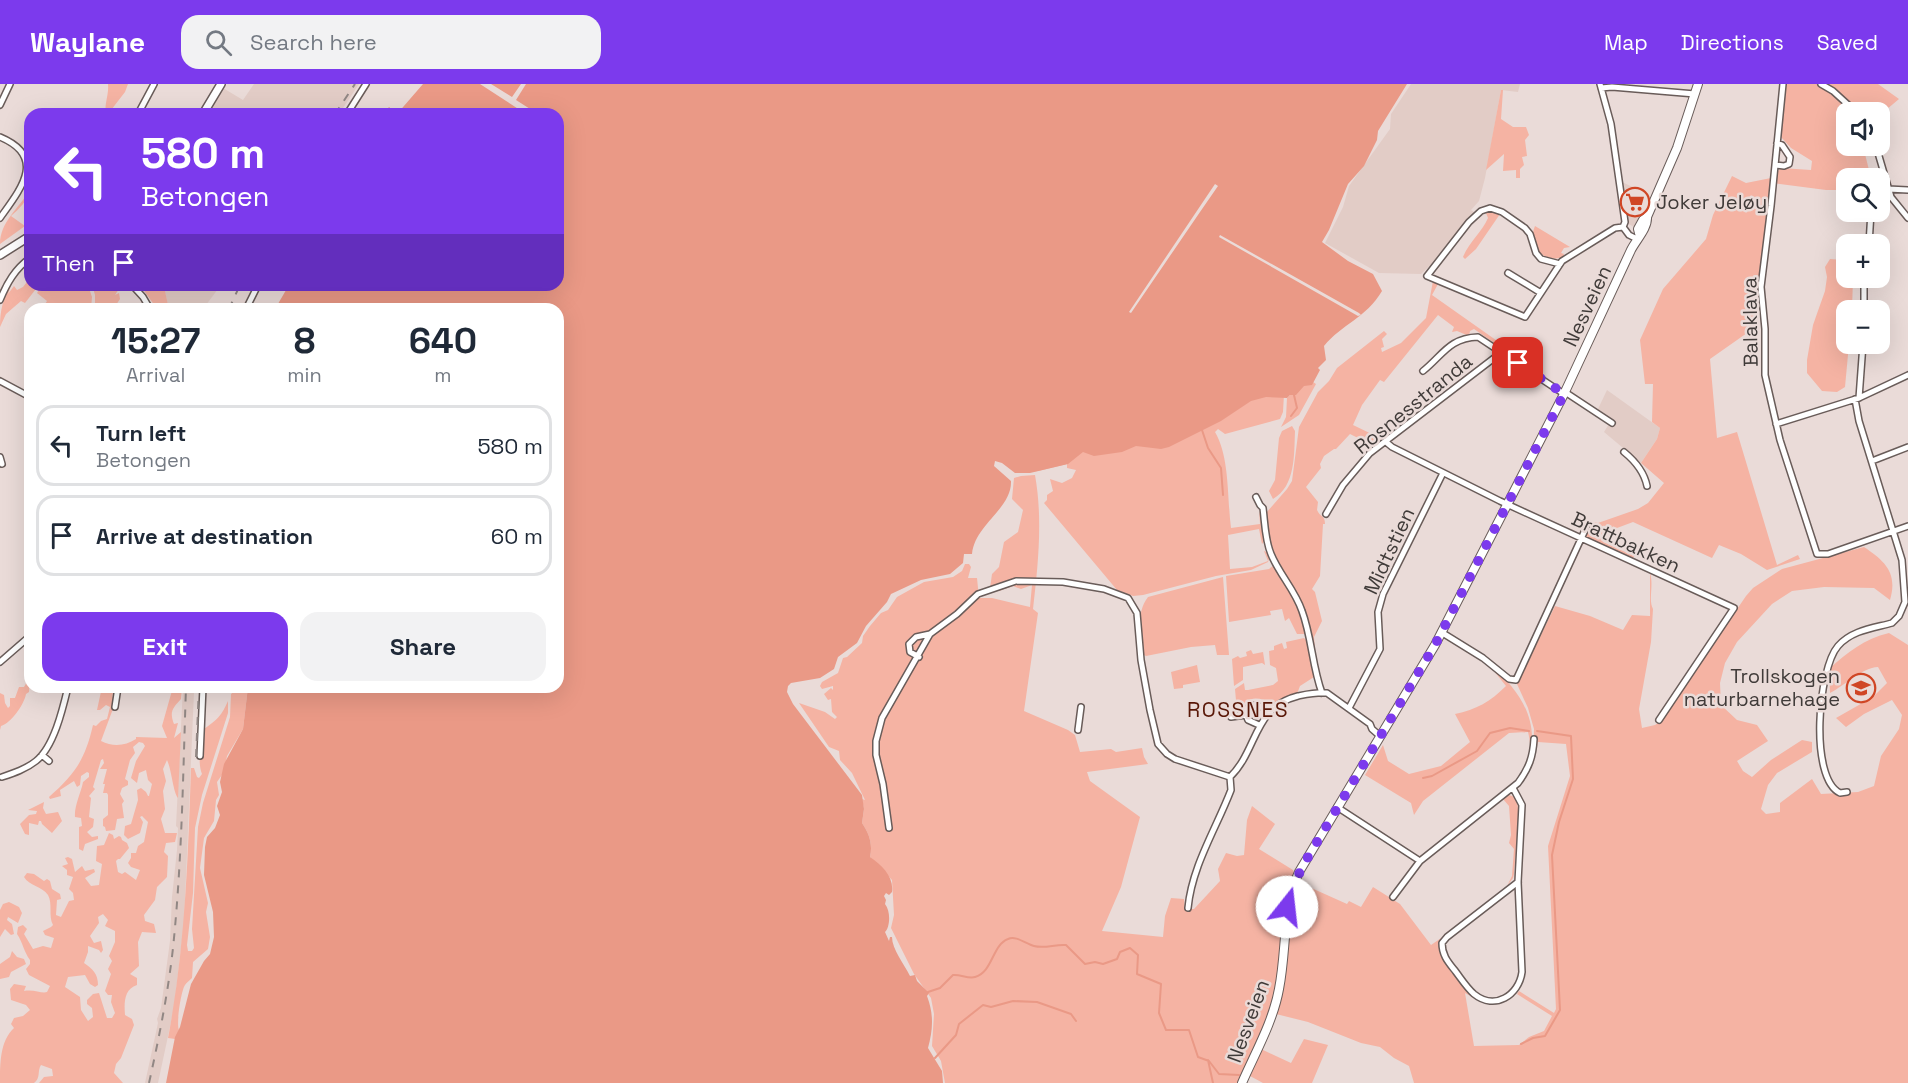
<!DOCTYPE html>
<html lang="en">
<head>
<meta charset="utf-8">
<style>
	body { margin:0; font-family:"Space Grotesk",sans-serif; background:#f2f2f3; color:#1f2937; height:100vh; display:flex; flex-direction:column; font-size:22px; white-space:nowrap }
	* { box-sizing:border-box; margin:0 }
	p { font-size:20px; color:#747a83 }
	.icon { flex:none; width:33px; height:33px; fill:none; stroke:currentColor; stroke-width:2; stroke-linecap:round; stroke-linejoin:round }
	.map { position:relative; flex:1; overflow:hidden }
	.details { position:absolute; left:24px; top:219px; width:540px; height:390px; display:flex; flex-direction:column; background:#fff; border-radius:18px; box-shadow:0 6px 24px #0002 }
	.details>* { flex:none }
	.guide { position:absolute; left:24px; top:24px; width:540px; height:183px; border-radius:18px; box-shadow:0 6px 24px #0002; background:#7c3aed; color:#fff; overflow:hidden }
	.controls { position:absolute; left:1836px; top:18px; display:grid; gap:12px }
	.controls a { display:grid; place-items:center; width:54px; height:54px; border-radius:12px; background:#fff; box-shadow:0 6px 24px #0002; font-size:30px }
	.pin { position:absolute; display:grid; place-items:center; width:51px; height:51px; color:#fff; margin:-26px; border-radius:12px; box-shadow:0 3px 9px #0006 }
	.me { position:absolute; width:66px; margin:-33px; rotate:16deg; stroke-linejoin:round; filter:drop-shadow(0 0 4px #0008) }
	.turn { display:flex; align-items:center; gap:21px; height:126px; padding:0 18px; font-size:27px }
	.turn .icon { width:78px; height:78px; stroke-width:2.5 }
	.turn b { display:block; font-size:42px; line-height:51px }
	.then { display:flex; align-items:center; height:57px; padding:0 18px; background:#0003; gap:12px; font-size:22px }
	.eta { display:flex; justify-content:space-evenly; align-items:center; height:102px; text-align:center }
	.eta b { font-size:36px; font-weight:700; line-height:42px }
	.button { display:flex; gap:12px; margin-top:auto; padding:12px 18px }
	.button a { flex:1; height:69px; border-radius:18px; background:#7c3aed; color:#fff; font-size:24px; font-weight:700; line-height:69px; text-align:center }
	.button a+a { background:#f2f2f3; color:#1f2937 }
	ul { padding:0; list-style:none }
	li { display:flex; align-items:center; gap:18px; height:81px; margin:0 12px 9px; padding:0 6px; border:3px solid #e0e1e3; border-radius:18px }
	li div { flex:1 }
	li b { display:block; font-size:22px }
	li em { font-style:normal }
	header { display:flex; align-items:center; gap:36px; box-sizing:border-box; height:84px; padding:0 30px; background:#7c3aed; color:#fff }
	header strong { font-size:28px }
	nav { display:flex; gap:33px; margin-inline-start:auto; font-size:21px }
	.search { width:420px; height:54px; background:#f2f2f3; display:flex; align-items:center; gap:15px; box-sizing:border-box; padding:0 21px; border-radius:18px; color:#747a83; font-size:22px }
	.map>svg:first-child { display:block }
</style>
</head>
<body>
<header>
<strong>Waylane</strong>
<div class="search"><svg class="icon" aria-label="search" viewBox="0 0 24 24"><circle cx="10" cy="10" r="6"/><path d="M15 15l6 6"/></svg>Search here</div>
<nav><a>Map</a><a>Directions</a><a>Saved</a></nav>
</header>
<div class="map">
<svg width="1908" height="999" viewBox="0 0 1908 999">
	<rect width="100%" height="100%" fill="#eadbd8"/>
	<!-- built -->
	<path fill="#e2ccc6" d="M254 0H359L339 30H208L223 4 243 16Z
		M1411 0H1520L1518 8 1501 6 1485 94 1479 117 1471 126 1474 128 1439 173 1421 190 1379 189 1325 159 1343 123 1349 102 1390 45 1391 30Z
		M1622 98 1639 106 1638 109 1649 114 1634 143 1627 139Z
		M163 201H221L203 225H169Z
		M1607 306 1660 344 1657 355 1641 379 1604 348 1612 335 1598 325Z
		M183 603H189V608H194L184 839 174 924 158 999H145L158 939 157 935 161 924 170 857 172 813 177 766 178 744 176 742Z"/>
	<!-- green -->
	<path fill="#f5b3a3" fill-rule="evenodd" d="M108 0H128L125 8 108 30H106C104 19 109 12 108 0Z
		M1786 0H1878L1899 15 1880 31V28H1846V62H1863L1871 94H1846V106H1826L1772 99 1759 202 1754 205 1758 247 1747 249 1710 275 1717 354 1737 348 1777 481 1798 471 1800 475 1767 486 1741 470 1719 461 1712 474 1633 438 1609 447 1603 458 1634 472 1633 475 1585 453V451L1594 438 1598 439 1638 425 1648 419 1664 399 1641 379 1657 355 1660 344 1652 338 1653 300H1645L1640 256 1663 205 1706 155 1713 131 1732 92 1746 99 1771 94 1781 84 1811 86 1812 77 1791 64 1781 53Z
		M1501 6H1503L1501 35 1513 43H1526L1529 51 1525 56 1527 72 1522 73 1524 81 1520 85V94H1516V86L1503 87 1504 70 1486 86Z
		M30 106C28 116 19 125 11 132L25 142 0 160C0 138 19 124 30 106Z
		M1490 127 1500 130 1476 165 1465 175 1463 173C1469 158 1482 148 1488 134L1486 129Z
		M1535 142 1570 163 1564 164 1561 169 1564 170 1563 173C1543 180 1527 161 1535 142Z
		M1830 175 1843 176 1846 179V194H1853L1852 226H1846V260H1849L1845 303 1837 308 1822 307 1807 289V276L1813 241 1825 207 1827 193 1825 183Z
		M30 194V201H39L25 219 21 217 6 230 0 243C0 226 3 214 12 199L8 210 14 202 17 206 23 203Z
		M1433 197 1438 200 1432 211 1510 266 1509 268 1506 267 1474 245 1470 247 1469 252 1457 247 1452 248 1454 243 1438 231 1384 298 1380 296 1362 321 1353 341 1380 354 1381 357 1374 362 1350 350 1336 365H1334L1324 372 1320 380 1321 384 1306 403 1318 418 1317 426C1320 433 1325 431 1325 440H1323L1320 492 1312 505 1315 508 1322 537 1314 553 1316 578 1308 538 1276 478 1268 456 1266 429 1287 405 1292 397 1299 343 1318 308 1329 297 1337 284 1384 247 1387 250 1382 255 1384 263 1381 264 1382 268 1401 259 1426 234Z
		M42 201H88L92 213 91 225H75L69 222 60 225H42L47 217 37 209Z
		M92 201H113L119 205 115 211 119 209 120 215 116 221 120 224 123 220 131 222V225H95V211Z
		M140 201H161L164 203 169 225H157Z
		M1313 298 1316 300 1299 331 1281 343 1286 333 1287 314 1302 300 1310 301Z
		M1284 310 1283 328 1280 335 1225 350 1218 345 1215 348C1230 374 1227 413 1231 444L1260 440 1259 425 1265 456 1262 460 1259 445 1228 451 1230 485 1252 483 1268 477 1264 467 1267 468 1269 475 1268 478 1251 486 1216 492 1143 511 1133 512 1117 506 1044 419 1047 416V411L1053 407 1050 395 1062 399 1072 394 1076 386 1067 384V380L1038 387 1015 389 1211 318Z
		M1292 342 1295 347C1294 370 1296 402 1273 415L1269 407 1275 396 1279 354 1282 347Z
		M1035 391C1043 435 1038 482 1033 525L1038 529 1024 627 1068 646 1075 651 1080 668 1111 665 1116 668 1142 664 1144 673 1148 680 1087 688 1090 697 1140 733 1121 803 1102 847 1163 853 1165 832 1171 814 1184 815 1185 825H1194L1220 797 1218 785 1226 769 1237 772 1244 771 1247 736 1252 722 1275 740 1259 765 1293 786 1298 798 1347 820 1349 817 1361 823 1373 803 1400 820 1431 861 1447 850 1439 860 1440 868 1444 876 1476 915 1465 909 1474 962 1519 961 1529 953 1544 947 1552 932 1517 910 1519 907 1554 929 1556 925 1548 762 1570 692 1566 660 1538 658 1533 680 1534 645 1528 624 1517 600 1555 522 1590 532 1623 546 1632 531 1650 532V489C1654 501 1648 516 1653 525L1651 558 1639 625 1642 644 1655 641 1661 637 1746 512 1753 504 1782 485 1864 463C1885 477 1898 489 1890 516L1874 504 1824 503 1792 507 1772 520 1737 558 1725 579 1720 599 1721 621 1737 636 1757 641 1768 657 1737 677 1743 687 1752 693 1771 676 1802 656 1812 658V668L1777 689 1768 701 1761 725 1766 730 1780 728V719L1812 695 1821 710 1858 708 1874 702 1881 672 1899 645 1902 631 1892 616 1864 630 1846 643 1836 634 1873 613 1887 599 1878 583C1862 584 1845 601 1830 609L1829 585C1848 568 1864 555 1889 549L1908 561V999H1414L1409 982 1394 974 1380 963 1361 959 1308 938 1276 930 1261 965 1291 979 1304 955 1328 961 1312 999H1263L1250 992 1246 999H945L941 977 932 962 934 930 931 914 914 890 891 844 894 831 892 796 870 773C873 760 869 749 862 739L864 725 862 715 865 716 852 689 840 676 839 667 829 663 799 619 825 628 835 635 837 633 832 628 831 615 828 616 824 610 831 604 833 606V602L822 605 820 602 822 598 838 589 843 574 847 573 862 559 863 552 870 542 881 529 888 526 897 513 924 498 953 493 962 487 965 480H969L971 483 968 494H977L979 514H992L1030 523 1032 501 1021 505 1013 502 999 507 990 504 992 490 999 483 1004 458 1018 448 1023 426 1012 415 1014 394 1021 392Z
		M1274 481 1296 515 1305 550H1297L1289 534 1285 537 1282 525 1270 527 1271 531 1229 538 1226 492 1269 485Z
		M1223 493 1229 571H1217L1215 561 1191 563 1146 572 1142 570C1140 552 1136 528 1148 513Z
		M1304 554 1308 558 1314 593 1300 602 1297 610 1274 620C1261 614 1247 609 1240 627L1237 628 1235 605 1244 599 1245 606H1248L1273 601 1278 597 1276 584 1270 581 1269 567 1274 566V562L1282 559 1284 565 1287 564 1286 558Z
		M1251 566 1253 570 1263 568 1265 581 1262 579 1243 583V596L1234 602 1232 575 1238 572 1240 574 1247 572 1246 568Z
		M1197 581 1200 598 1183 601V604L1174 605 1171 588Z
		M1490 582C1524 608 1545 647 1523 688H1522C1530 675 1532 663 1528 648L1509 649 1423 717 1414 731 1411 719 1365 691 1383 661 1388 677 1409 690 1441 682 1470 658 1455 630C1476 626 1491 617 1506 602Z
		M30 593 29 608 26 610C24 621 11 639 1 642L0 646V609L4 611 5 619 8 624 10 622V614H15L19 603H24Z
		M102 603H114L112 614 115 609 114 622 101 657C113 663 125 662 136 655V653L167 654 162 642 173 603H182L181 615C173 624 169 627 174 640L178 639 174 654 181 648 178 714C173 708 172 687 167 676L163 685 166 697 163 707 165 725 161 735 165 749H177L175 758 166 759 164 768 168 772 167 793 157 803 155 816 144 831 145 837 154 840 156 849 142 848 138 858 139 882 130 890 137 894V901C124 905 124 919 125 931L132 935 134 941 121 974 116 980 114 989 123 999H39L44 993 53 992 52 985 41 981C37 987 41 994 34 999H0C0 979 0 957 14 944L11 940 14 934 23 932 30 926 26 921 11 916 10 905 14 900 26 902 24 907C34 905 42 910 47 908L50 902 29 891 26 885 30 880V876C24 868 23 859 17 850L18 843 23 841 27 845 24 850 33 865 43 862 51 864 54 854 45 851 43 847 51 843 53 841C48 832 53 820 48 811 42 802 29 802 24 793L27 789 34 790 44 797 47 795 50 797 52 805 60 810 61 815 57 816 56 831 61 833 69 817 74 816 73 809 69 805 73 793 67 791V786L62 782 68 780 65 774 68 773 72 775 75 788 82 782 85 787 94 785 95 788 85 794 91 802 99 801 102 780 96 777 97 762 104 761 109 749 113 751 114 755 119 752 121 753 122 756 127 759 129 764 120 775H118L116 777 118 788 122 790 125 788 136 796 140 786 131 783 128 779 131 774V769H136L138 762 144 758 148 738 142 732 140 733 143 738 140 749 128 755 124 751 125 742 131 740 138 716 137 706 141 704 146 708 148 712H149L152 700 148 696 146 686 139 689 137 699 131 694 136 677 145 662 143 659 139 658 133 663 135 669 130 676 125 695 128 697V701L122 704 120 710 124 717 122 720 124 734 117 735 115 746 106 747 105 743 103 742V735L108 731V711L107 709H103L105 700H103L107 685H100L104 679 103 675 101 676 93 703 95 705 89 712 91 714 89 733 94 735 93 743 87 748 92 753 98 752V755L85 760 83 767 79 765V743L82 742 81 734 75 733C74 722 81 709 83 698L89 693V689L87 688 81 692 80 701 77 703 74 697 60 706 61 712 50 715 49 713C75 690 85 676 93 641L96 642 101 637 107 635 110 623 106 621 100 626H97ZM103 830 108 836 105 842 115 847V858L109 872 112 877 108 885 111 890 105 907 108 911H112L111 918 115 929 112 934H107L99 909 93 910 87 916V920L92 924 93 933 88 937 81 926 80 913 65 903 68 893 85 891 90 900 95 903 98 901C98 890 93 885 84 879L88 868V862L99 866 101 869 103 866 101 857 94 859 90 852 99 839 98 833Z
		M239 603H248L243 645 227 672 224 688 217 698 219 711 216 716 214 737 204 754 200 784 208 819 206 828 210 853 208 865 193 878 192 894C191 895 186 899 185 901 181 907 176 940 179 946L175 955 168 954C185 865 188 775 191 684H194L197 693 199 694 202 690C197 678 201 658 204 645 217 636 222 631 228 617V629L202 711 195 744 193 809 187 861 188 867H192L194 864 192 845 198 743 203 719 230 633 231 610Z
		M1509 711 1515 713C1523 728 1515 771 1514 790L1513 794 1507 802 1512 792 1514 765 1509 759 1511 751 1509 722 1503 715Z
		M44 718 43 724 46 730 58 728 62 737 52 749 42 740 41 737H39L38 741 29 739V751L25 750 20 740 29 731 36 730 37 727 28 726Z
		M9 818 19 823 22 829 18 839 8 833 7 836 12 840 14 850 11 851 5 845 0 853V826L3 820Z
		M12 867 17 873 24 875 26 880 11 888 9 893 0 895V880L10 873Z"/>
	<!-- water -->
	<path fill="#ea9986" d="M423 0H1407L1378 47 1377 56 1364 82 1348 100 1329 146 1322 158 1348 177 1373 190 1382 207C1366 234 1342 240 1324 262L1326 276 1318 284 1320 286 1312 301 1304 302 1296 311H1290L1287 314 1266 313 1251 317 1221 337 1169 363 1161 365 1136 362 1122 368 1094 372 1083 368 1068 380 1030 389H1015L1002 379 995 377 994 382 1011 397C1012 425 975 440 972 470H964L963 479 950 490 921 496 891 510 887 518 866 542 857 559 838 573 834 585 820 594 791 599 788 602 787 608 793 620 862 711 864 725 862 739C869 749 873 760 870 773 882 781 894 793 892 808L889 811 886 809 884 812 886 816 885 820C891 827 890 844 885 848L889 857 890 853H892C892 865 904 880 910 892L915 891 917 897 929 909 927 912C934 930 933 946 928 964L942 987 943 999H166L175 953 180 943 191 900 204 877 210 870 214 853 213 828 204 791 205 763 207 753 215 744 220 731 217 722 222 708 220 698 224 680 243 645 248 603H558V225H275L289 201H558V30H378L382 25 385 28 389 23 397 30Z"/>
	<!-- pier -->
	<path fill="#eadbd8" d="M480 0H491L512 13 521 0H526L516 16 538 30H526Z
		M1215 100 1218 102 1200 128 1131 229 1129 228Z
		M1220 151 1359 229 1361 231 1358 232 1219 153Z"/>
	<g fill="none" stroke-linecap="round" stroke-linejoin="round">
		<!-- stream -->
		<path stroke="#ea9986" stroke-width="2" d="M1291 332 1297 324 1294 311
			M1202 346 1208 364 1221 384 1223 411
			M1423 694 1432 692 1477 667 1490 649 1510 644 1529 647
			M928 908 940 904 953 891C960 890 968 895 975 893 993 888 992 861 1008 855 1016 851 1026 860 1034 862 1045 865 1055 860 1066 861L1085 880 1095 878 1103 880 1117 875 1120 868 1130 864 1138 871 1137 890 1161 900 1159 929 1166 946H1189L1198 973 1209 977 1219 990 1239 991
			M1521 960 1533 954 1545 952 1560 926 1552 771 1559 738 1573 695 1571 652 1537 647
			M935 974 956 951 959 940 983 921 991 923 1013 917 1037 918 1071 930 1076 937
			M1208 976 1213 999"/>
		<!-- minor casing -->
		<g stroke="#695c59" stroke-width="8">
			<path id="minor" d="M1600 0 1611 40 1625 138 1623 143
				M1783 0 1771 122 1761 203 1765 245V291L1780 356 1817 470H1828L1908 442
				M1821 0 1833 7 1856 28
				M1601 4 1612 3 1695 10
				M0 21 10 0
				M138 30 154 0
				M347 30 366 0
				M0 53C48 73 20 106 0 134
				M1876 62 1891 113 1908 134
				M1775 81 1784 82 1789 80 1790 73 1782 61 1777 59
				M1880 110 1888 105 1908 106
				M1623 143 1629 151 1637 155
				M1869 160 1871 128
				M1560 180 1541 175 1536 169 1530 150 1525 144 1502 128 1490 124 1481 127 1469 138 1427 192 1525 233 1562 177 1615 144 1623 143
				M1508 189 1541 209
				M132 201 143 213 150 225
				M0 216C7 199 15 185 30 174
				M246 225 258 201
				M1864 226V194
				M1423 287C1443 271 1449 254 1478 253L1564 310
				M0 297 30 313
				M1565 308 1612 339
				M1859 314 1863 260
				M1776 340 1859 314 1908 291
				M1386 358 1392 363 1500 417 1734 524 1659 636
				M1624 368C1635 377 1644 387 1647 402
				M0 373 2 380
				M1872 377 1908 363
				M1256 413 1260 421 1263 424C1265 440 1265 456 1271 470 1279 490 1295 506 1302 527 1312 554 1312 582 1322 609
				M1326 430 1343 401 1370 369 1502 268
				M1441 548 1483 574 1509 595 1516 596 1586 444
				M919 573 910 568 909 560 916 553 930 550
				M0 578 30 552
				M115 623 118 603
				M1349 624 1380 565 1378 528 1383 510 1443 389
				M1231 633 1246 631
				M1259 641 1248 636 1246 631V625L1255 621 1271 626
				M1078 646 1081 623
				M42 671 49 677
				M200 672 203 603
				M2 693C14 689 26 685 36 677 54 663 63 624 68 603
				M1230 693C1258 666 1253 623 1298 612 1308 610 1317 608 1327 609L1370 640 1372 645 1380 652
				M1513 704 1522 721 1518 798 1522 888C1519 911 1495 927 1474 910 1467 904 1462 896 1456 888 1449 879 1442 872 1442 859L1447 853 1518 798
				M1847 708 1840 709C1809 694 1818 585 1838 562 1852 546 1874 544 1892 539L1899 532 1905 518 1902 476 1859 337 1855 315
				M1337 723 1420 777
				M889 744 883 700 876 671V657L882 634 930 550 957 530 978 510 1016 497 1063 498 1104 505 1128 514 1137 529 1141 576 1150 626 1158 660 1167 670 1175 675 1230 693
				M1393 813 1420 777 1518 699C1529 684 1533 673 1534 655
				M1188 824C1192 782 1216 745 1231 706L1230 693"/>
		</g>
		<!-- tertiary casing -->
		<g stroke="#695c59" stroke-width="10">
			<path id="tertiary" d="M203 30 221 0
				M0 171 30 152"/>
		</g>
		<!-- secondary casing -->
		<g stroke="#695c59" stroke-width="10">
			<path id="secondary" d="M1639 149 1638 145 1643 136 1647 133 1677 64 1698 0
				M1242 999C1255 969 1273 938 1279 905 1287 865 1282 826 1299 788L1435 561 1564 310 1631 166C1636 156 1648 144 1647 133"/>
		</g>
		<!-- minor -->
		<use href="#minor" stroke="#fff" stroke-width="5"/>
		<!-- tertiary -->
		<use href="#tertiary" stroke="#fff" stroke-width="7"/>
		<!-- secondary -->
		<use href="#secondary" stroke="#fff" stroke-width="8"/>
		<!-- rail -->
		<path stroke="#918784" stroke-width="2" stroke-dasharray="8 8" stroke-linecap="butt" d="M335 30 355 0
			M229 225 240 201
			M196 673 199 603
			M149 999C159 954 168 909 173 864 182 777 183 690 186 603"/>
	</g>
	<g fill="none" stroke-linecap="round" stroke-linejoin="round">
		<!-- route -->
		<path stroke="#7c3aed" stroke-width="10" stroke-dasharray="0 18" d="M1287 823 1292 806 1302 783 1435 561 1564 310 1518 279"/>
	</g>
	<!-- icons -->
	<defs>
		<g id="supermarket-ring" transform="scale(1.5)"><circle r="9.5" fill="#eadbd8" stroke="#d04625" stroke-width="1.5"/><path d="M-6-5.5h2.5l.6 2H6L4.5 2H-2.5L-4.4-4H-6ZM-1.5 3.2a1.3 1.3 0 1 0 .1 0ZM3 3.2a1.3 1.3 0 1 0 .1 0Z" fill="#d04625"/></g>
		<g id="school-ring" transform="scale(1.5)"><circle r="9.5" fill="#eadbd8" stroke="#d04625" stroke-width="1.5"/><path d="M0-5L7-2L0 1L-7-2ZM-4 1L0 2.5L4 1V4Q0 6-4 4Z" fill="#d04625"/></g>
	</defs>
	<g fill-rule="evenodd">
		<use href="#supermarket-ring" x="1635" y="118"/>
		<use href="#school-ring" x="1861" y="604"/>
	</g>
	<g text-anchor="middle" stroke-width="5" stroke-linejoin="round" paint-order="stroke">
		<!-- poi labels -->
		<g font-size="20" fill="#403b39" stroke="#eadbd8" text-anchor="start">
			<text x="1656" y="125">Joker Jeløy</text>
			<text x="1840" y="599" text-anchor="end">Trollskogen<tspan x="1840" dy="23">naturbarnehage</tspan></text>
		</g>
		<!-- street labels -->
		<g font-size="20" fill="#403b39" stroke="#eadbd8">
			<text transform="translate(1587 222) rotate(-65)" y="7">Nesveien</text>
			<text transform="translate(1750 238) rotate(-91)" y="7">Balaklava</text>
			<text transform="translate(1413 320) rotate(-39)" y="7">Rosnesstranda</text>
			<text transform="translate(1626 458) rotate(25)" y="7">Brattbakken</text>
			<text transform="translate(1389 467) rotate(-65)" y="7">Midtstien</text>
			<text transform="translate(1248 937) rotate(-70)" y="7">Nesveien</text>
		</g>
		<!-- neighbourhood labels -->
		<g font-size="21" letter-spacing="1.5" fill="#591707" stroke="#eadbd8">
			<text x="1238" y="633">ROSSNES</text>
		</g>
	</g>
</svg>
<div class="controls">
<a><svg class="icon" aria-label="sound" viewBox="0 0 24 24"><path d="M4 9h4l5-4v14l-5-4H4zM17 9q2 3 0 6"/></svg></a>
<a><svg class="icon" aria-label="search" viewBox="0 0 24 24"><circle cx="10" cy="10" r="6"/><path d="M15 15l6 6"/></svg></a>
<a>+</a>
<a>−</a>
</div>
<div class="pin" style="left:1518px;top:279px;background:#d93025"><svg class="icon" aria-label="arrive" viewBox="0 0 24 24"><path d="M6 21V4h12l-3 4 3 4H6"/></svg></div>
<svg class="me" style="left:1287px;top:823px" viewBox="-20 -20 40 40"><circle r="19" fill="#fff"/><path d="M0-13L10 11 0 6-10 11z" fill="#7c3aed"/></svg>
<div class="guide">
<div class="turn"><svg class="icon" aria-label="left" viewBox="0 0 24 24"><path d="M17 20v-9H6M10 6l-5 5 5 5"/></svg><div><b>580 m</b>Betongen</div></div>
<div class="then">Then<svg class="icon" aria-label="arrive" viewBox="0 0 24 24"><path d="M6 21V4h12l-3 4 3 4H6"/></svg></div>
</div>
<section class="details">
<div class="eta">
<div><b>15:27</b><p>Arrival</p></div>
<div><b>8</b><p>min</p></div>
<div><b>640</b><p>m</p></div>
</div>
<ul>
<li><svg class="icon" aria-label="left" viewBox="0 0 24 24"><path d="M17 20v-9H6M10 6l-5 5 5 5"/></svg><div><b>Turn left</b><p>Betongen</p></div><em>580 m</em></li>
<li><svg class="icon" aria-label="arrive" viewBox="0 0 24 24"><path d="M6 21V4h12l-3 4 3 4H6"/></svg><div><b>Arrive at destination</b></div><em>60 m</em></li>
</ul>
<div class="button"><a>Exit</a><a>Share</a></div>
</section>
</div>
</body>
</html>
